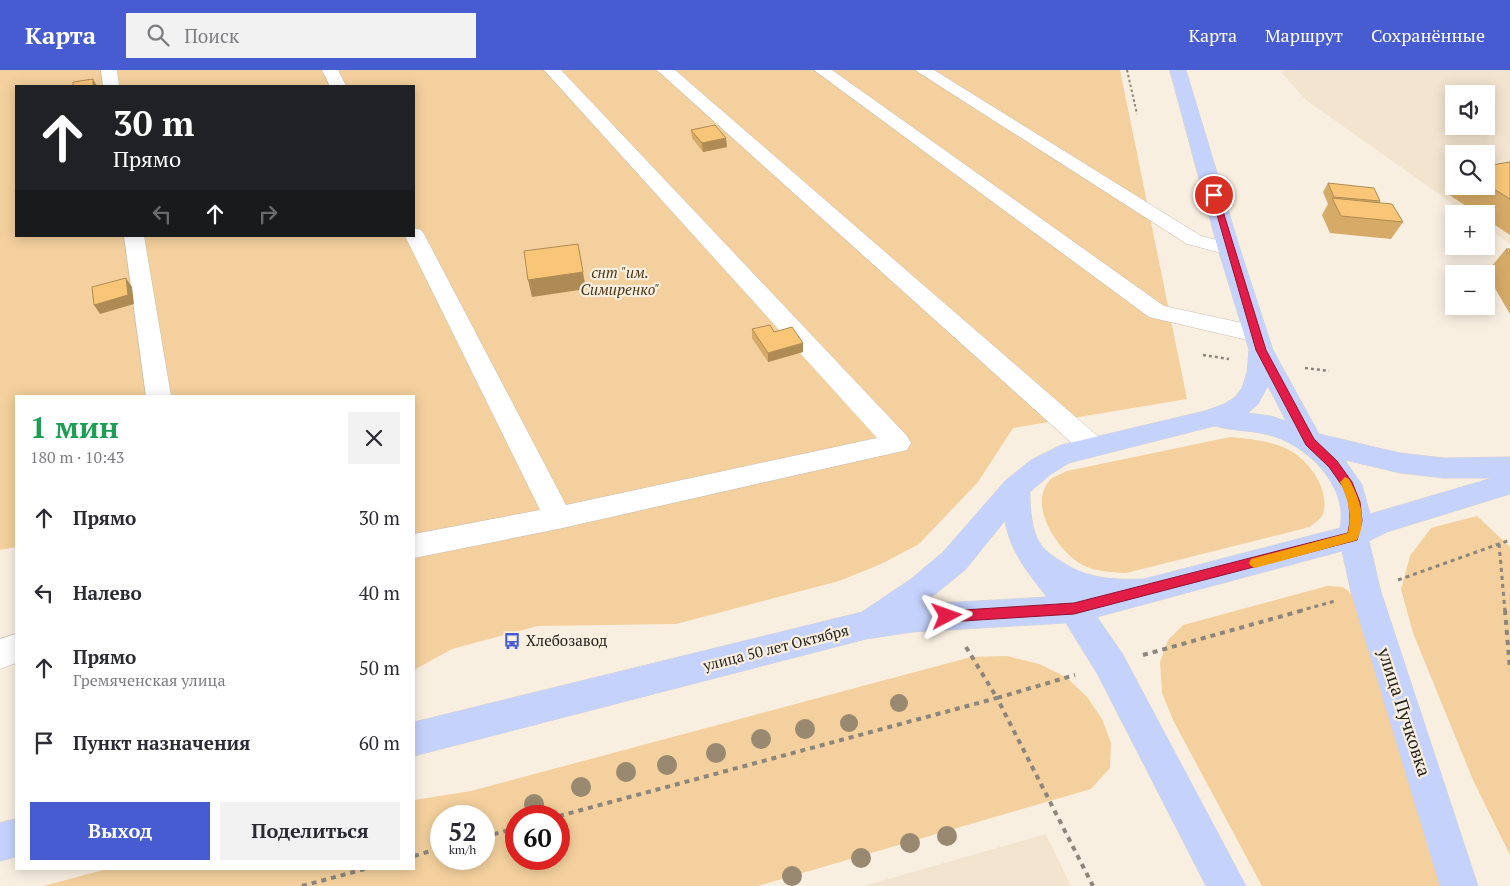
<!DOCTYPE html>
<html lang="ru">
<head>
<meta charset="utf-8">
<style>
	body { margin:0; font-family:"PT Serif",serif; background:#f2f2f3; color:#2b2b33; height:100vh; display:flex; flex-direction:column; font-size:19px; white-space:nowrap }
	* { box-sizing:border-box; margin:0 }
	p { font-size:16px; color:#7c7c81 }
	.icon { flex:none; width:28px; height:28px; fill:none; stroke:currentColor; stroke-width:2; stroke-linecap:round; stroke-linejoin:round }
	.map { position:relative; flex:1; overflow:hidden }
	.sheet { position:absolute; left:15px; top:325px; width:400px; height:475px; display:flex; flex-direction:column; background:#fff; border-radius:0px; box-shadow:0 2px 12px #0003 }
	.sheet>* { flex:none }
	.hud { position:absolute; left:15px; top:15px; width:400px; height:152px; border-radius:0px; box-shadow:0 2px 12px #0003; background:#202124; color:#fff; overflow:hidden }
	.tools { position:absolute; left:1445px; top:15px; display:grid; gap:10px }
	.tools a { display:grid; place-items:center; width:50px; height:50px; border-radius:0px; background:#fff; box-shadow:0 2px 12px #0003; font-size:25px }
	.speed { position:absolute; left:430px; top:735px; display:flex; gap:10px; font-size:25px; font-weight:700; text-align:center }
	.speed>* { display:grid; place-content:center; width:65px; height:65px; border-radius:50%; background:#fff; box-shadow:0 2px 12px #0003; line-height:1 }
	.speed small { font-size:12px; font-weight:400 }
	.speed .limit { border:8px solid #d22; background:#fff; color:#111 }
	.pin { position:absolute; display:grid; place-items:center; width:42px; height:42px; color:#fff; margin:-21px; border:2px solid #fff; border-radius:50%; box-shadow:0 1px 5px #0007 }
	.me { position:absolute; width:55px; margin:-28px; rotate:86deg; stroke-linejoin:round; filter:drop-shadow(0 0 4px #0008) }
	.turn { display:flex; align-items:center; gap:18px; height:105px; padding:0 15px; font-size:22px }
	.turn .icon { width:65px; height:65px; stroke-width:2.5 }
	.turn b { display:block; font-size:35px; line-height:42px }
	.lanes { display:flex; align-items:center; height:48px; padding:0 15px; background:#0003; justify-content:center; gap:25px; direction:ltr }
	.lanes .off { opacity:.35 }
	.round { display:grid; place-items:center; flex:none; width:52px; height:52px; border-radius:0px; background:#f2f2f3 }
	.headline { display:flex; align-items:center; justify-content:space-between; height:85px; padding:0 15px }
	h1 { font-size:30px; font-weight:600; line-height:38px; color:#1e9e55 }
	.button { display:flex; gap:10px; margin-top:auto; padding:10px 15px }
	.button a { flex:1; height:58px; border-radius:0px; background:#465cd0; color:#fff; font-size:20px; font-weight:600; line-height:58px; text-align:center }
	.button a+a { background:#f2f2f3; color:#2b2b33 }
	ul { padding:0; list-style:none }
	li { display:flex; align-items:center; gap:15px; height:75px; padding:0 15px }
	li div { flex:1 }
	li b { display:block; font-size:19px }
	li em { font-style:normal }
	header { display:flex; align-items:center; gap:30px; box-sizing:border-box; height:70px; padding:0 25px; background:#465cd0; color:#fff }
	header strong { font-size:24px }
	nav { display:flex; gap:28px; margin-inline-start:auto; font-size:18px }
	.search { width:350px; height:45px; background:#f2f2f3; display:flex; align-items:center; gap:12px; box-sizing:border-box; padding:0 18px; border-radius:0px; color:#7c7c81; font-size:19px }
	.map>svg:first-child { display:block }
</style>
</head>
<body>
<header>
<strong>Карта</strong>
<div class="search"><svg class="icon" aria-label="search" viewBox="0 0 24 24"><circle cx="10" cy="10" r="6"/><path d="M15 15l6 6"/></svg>Поиск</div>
<nav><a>Карта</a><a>Маршрут</a><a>Сохранённые</a></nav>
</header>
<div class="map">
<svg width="1510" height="816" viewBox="0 0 1510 816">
	<rect width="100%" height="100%" fill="#f9efe1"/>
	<!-- built -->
	<path fill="#f2e4cf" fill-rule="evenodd" d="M1286 0H1510V174L1486 157V144H1467L1306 30 1280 1ZM1454 24H1486V56H1454ZM1454 84H1486V116H1454Z
		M1046 764 1071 816H864Z"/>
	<!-- green -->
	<path fill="#f3d09d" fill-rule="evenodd" d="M0 0H1120L1187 329 1013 358 978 412 919 474 881 494 839 511 676 554 538 556 452 579 414 600V326H16V477L0 480ZM16 16H414V166H16Z
		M1230 367C1248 369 1266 370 1283 377 1306 386 1331 418 1323 444 1321 449 1314 453 1310 457L1126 503C1111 502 1095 502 1081 494 1058 481 1027 435 1050 410 1054 406 1062 404 1067 401Z
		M1477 446 1510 477V785L1473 710 1413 563 1401 519 1410 486 1431 458Z
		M1327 516 1343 517 1354 526 1442 816H1262L1174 652 1162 623 1160 592 1168 570 1183 555Z
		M1007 586 1039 594 1066 607 1087 627 1102 649 1111 673 1110 698 1091 719 758 816H43L107 799H414V730L471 721 971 587ZM441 746H484V789H441ZM516 746H559V789H516Z"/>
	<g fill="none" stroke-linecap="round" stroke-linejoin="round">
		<!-- minor casing -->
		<g stroke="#c8beb0" stroke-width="1">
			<path id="minor" d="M101 0H117L119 16H103Z
				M322 0H338L346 16H330Z
				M544 0H561L907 366 911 373 907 380 558 459 414 488V464L540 440 405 166H414V158L421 160 424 164 566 435 877 368Z
				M657 0H675L1101 369 1105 376 1101 383 1092 386 1083 383Z
				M814 0H832L1164 236 1256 256 1264 259 1268 264 1264 269 1256 272 1149 247Z
				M915 0H934L1201 166 1236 175 1240 179 1236 183 1229 185 1187 174Z
				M124 166H144L171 326H146Z
				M16 564V593L0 599V569Z"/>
		</g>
		<!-- major casing -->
		<g stroke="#d4d3d2" stroke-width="1">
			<path id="major" d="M1170 0H1186L1240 179 1273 280 1319 364 1400 383 1444 388 1510 387V424L1387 462 1369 471 1381 522 1478 816H1440L1351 522 1342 481 1097 547 1122 583 1246 816H1206L1098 605 1066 553 913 562 866 569 414 686V652L862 542 911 509 943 482 1006 410 1031 390 1061 375 1205 341 1224 334 1235 327 1242 318 1247 302 1249 280 1218 179ZM1268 316 1286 351 1271 346 1248 343 1258 334ZM1215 356C1231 361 1249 360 1265 364 1304 372 1349 414 1340 458L1144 509C1112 510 1086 509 1059 490 1053 486 1045 481 1041 475 1031 461 1030 438 1030 422L1051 404 1069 393ZM1345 390 1400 403 1444 408H1492L1370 444 1362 415ZM1005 451C1010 481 1028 503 1047 527L923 534 965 500Z
				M16 749V787L0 791V753Z"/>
		</g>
		<!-- path-far3 -->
		<path stroke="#8c857c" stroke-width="2" stroke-dasharray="2.5 2.5" stroke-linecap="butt" d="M1127 0 1137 44"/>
		<!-- path-far2 -->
		<path stroke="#8c857c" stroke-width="2.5" stroke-dasharray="3 3" stroke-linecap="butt" d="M1203 285 1229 289
			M1305 298 1329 301"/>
		<!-- path-far1 -->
		<path stroke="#8c857c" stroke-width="3" stroke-dasharray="4 4" stroke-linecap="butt" d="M1499 474 1505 541
			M1398 510 1510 470
			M1299 541 1335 531"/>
		<!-- path -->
		<path stroke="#8c857c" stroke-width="4" stroke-dasharray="5 5" stroke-linecap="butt" d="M1505 540 1510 600
			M966 577 997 628 1075 605
			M1143 585 1304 540
			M559 746 997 628 1093 816
			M484 767 516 758
			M414 786 441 778
			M302 816 365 799"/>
		<!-- minor -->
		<use href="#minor" fill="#fff" fill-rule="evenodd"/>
		<!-- major -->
		<use href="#major" fill="#c5d2fc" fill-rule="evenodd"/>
	</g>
	<!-- trees -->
	<g fill="#998970">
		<circle cx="899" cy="633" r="9"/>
		<circle cx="849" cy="653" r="9"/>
		<circle cx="805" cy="659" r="10"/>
		<circle cx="761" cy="669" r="10"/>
		<circle cx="716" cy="683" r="10"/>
		<circle cx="667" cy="695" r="10"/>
		<circle cx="626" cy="702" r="10"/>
		<circle cx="581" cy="717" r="10"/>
		<circle cx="534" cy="734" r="10"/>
		<circle cx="947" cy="766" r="10"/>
		<circle cx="910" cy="773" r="10"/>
		<circle cx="861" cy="788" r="10"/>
		<circle cx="792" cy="806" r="10"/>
	</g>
	<!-- wall -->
	<path fill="#d6aa67" d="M691 60 727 77 703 82 692 68Z
		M1510 92V165L1486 149V144H1478L1448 124 1454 115V116H1486V96Z
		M1328 113 1380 131V132L1403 152 1391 169 1330 163 1322 145 1328 134 1323 122Z
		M1506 179H1510V244L1486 203Z
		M752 259 774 262 803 282 768 292 752 268Z"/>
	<!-- shaded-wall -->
	<path fill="#ae8b54" d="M93 9 97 16H93Z
		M726 68 727 77 703 82 702 73Z
		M578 174 586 219 532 227 528 210Z
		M126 208 132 217 134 234 100 244 94 235Z
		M803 273V282L768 292V283Z"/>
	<!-- building -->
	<path fill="#f9c678" stroke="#ae8b54" d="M93 9V16H73V12Z
		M715 55 726 68 702 73 691 60Z
		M1510 92V129L1486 114V96Z
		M1328 113 1374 118 1380 131 1334 127Z
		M1332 128 1392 134 1403 152 1341 146Z
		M578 174 583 202 528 210 524 181Z
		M1506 179H1510V185Z
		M126 208 128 225 94 235 92 217Z
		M770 255 774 262 792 257 803 273 768 283 752 259Z"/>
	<!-- route -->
	<path fill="#e11d48" stroke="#92132f" d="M1211 124 1218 125 1266 280 1314 369 1337 391 1352 412 1360 432 1362 451 1357 470 1074 544 947 552 943 551 941 546 943 542 947 541 1074 533 1348 463 1350 451 1349 432 1343 417 1329 397 1306 375 1256 280Z"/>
	<!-- slow -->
	<path fill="#f59e0b" d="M1345 407 1349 409C1359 428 1368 449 1357 470L1255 498 1251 496 1249 493 1251 489 1348 463C1352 443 1348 429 1340 412Z"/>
	<!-- icons -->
	<defs>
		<g id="bus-bare" transform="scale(1.35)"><path d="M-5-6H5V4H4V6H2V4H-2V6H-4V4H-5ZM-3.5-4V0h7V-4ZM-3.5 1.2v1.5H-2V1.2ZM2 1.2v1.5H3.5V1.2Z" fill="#465cd0" stroke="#f9efe1" stroke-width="2.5" paint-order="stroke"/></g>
	</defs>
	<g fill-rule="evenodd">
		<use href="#bus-bare" x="512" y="571"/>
	</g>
	<g text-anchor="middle" stroke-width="4.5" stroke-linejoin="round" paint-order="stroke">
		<!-- park labels -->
		<g font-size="15" font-style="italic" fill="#4b3614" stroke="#f9efe1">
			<text x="620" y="208">снт "им.<tspan x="620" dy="17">Симиренко"</tspan></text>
		</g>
		<!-- poi labels -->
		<g font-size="15" fill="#26221d" stroke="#f9efe1" text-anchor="start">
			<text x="526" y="576">Хлебозавод</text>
		</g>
		<!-- street labels -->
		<g font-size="15" fill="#26221d" stroke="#f9efe1">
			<text transform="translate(776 578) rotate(-14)" y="5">улица 50 лет Октября</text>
		</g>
		<!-- near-street labels -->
		<g font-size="18" fill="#26221d" stroke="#f9efe1">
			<text transform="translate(1404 642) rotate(72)" y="6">улица Пучковка</text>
		</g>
	</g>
</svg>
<div class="tools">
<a><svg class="icon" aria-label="sound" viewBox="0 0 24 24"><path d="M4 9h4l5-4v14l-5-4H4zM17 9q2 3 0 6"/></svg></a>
<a><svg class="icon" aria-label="search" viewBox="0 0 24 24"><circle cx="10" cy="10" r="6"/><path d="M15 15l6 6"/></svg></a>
<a>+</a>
<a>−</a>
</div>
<div class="speed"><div>52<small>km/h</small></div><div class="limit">60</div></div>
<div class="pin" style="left:1214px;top:125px;background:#d93025"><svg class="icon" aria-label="arrive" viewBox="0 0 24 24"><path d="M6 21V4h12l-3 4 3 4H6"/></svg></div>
<svg class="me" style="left:947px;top:546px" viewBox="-20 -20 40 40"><path d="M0-17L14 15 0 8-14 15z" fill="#e11d48" stroke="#fff" stroke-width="4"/></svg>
<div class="hud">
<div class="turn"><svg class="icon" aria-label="ahead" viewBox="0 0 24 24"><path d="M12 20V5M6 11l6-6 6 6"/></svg><div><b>30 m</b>Прямо</div></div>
<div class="lanes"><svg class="icon off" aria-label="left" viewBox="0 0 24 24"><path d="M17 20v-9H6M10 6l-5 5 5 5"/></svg><svg class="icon" aria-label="ahead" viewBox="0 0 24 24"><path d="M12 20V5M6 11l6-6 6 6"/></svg><svg class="icon off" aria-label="right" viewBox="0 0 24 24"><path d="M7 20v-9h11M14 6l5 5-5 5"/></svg></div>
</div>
<section class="sheet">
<div class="headline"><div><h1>1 мин</h1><p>180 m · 10:43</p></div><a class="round"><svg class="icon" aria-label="close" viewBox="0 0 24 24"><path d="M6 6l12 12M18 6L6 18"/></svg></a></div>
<ul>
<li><svg class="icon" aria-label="ahead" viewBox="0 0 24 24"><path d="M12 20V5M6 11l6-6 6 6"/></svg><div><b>Прямо</b></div><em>30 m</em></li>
<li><svg class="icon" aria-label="left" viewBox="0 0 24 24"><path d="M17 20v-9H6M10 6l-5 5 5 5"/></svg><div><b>Налево</b></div><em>40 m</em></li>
<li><svg class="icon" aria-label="ahead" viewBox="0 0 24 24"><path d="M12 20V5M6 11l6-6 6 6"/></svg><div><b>Прямо</b><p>Гремяченская улица</p></div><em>50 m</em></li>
<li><svg class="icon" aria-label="arrive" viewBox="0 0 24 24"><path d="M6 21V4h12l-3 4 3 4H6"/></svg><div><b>Пункт назначения</b></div><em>60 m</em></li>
</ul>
<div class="button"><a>Выход</a><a>Поделиться</a></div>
</section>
</div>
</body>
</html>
